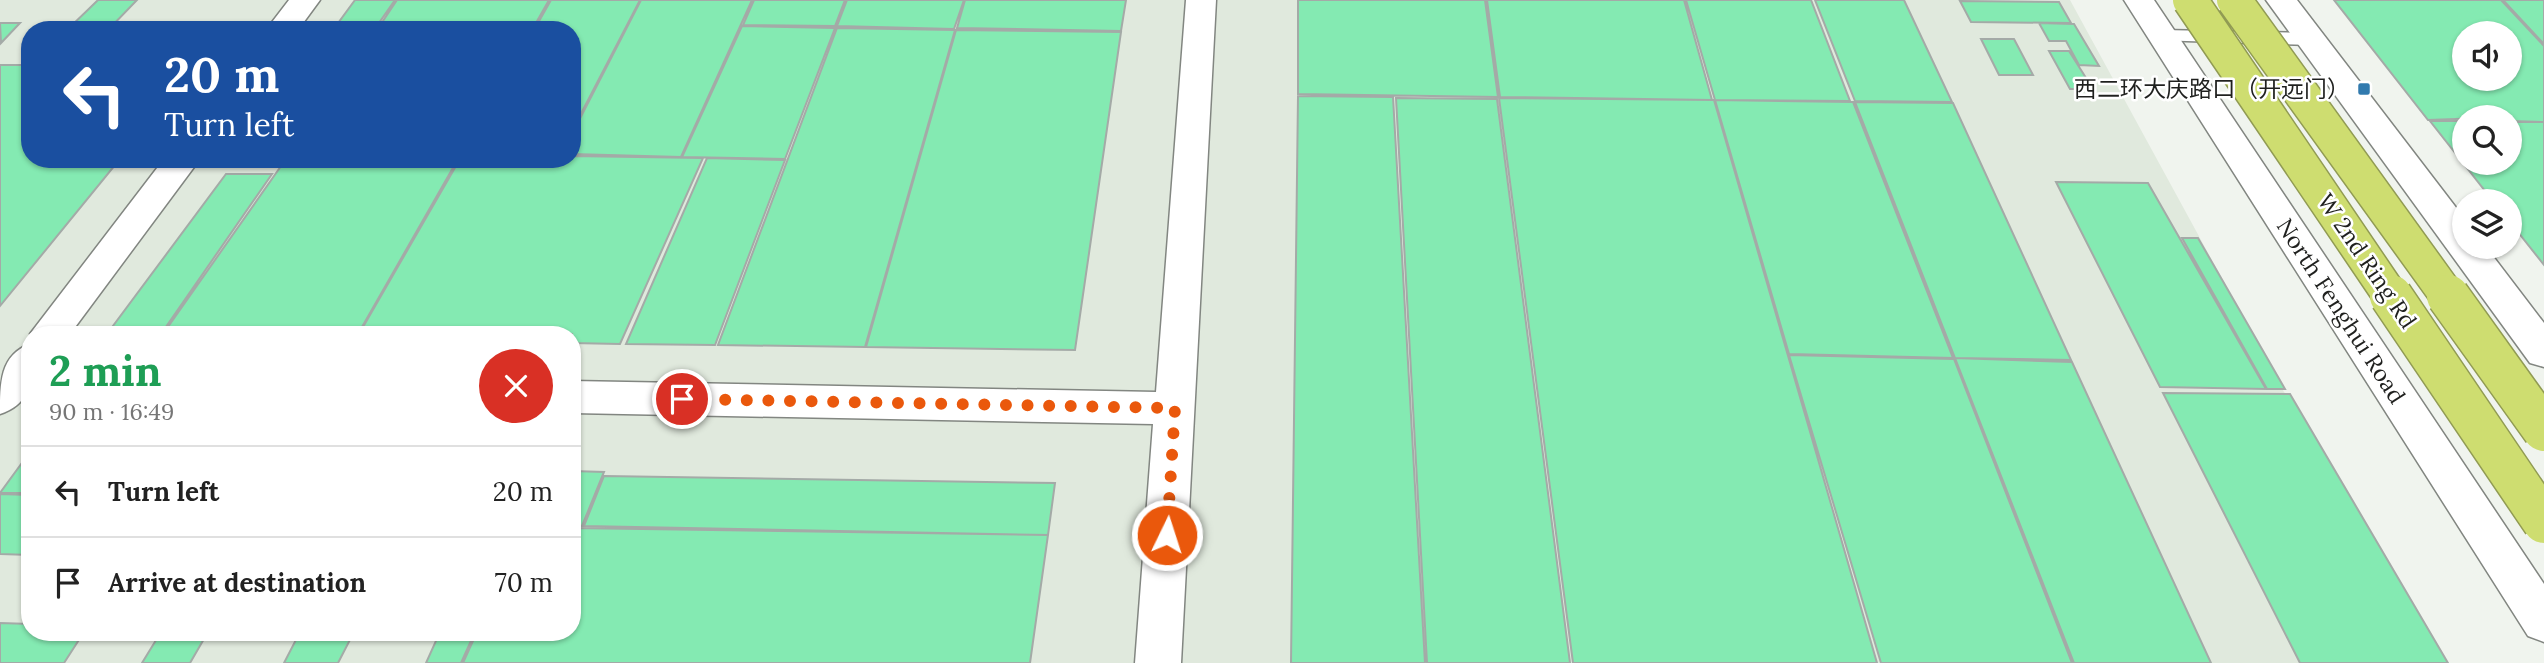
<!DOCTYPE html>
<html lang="en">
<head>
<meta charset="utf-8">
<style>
	body { margin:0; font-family:Lora,"Noto Sans SC",serif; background:#f2f2f2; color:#222; height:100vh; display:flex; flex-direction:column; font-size:26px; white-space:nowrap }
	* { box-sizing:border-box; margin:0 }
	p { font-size:23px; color:#767676 }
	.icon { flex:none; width:38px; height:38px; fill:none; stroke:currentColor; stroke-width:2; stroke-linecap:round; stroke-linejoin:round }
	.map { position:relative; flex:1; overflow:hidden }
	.panel { position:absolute; left:21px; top:326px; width:560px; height:315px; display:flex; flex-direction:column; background:#fff; border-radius:28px; box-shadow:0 2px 5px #0004 }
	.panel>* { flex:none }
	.guide { position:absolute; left:21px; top:21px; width:560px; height:147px; border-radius:28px; box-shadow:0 2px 5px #0004; background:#1a4fa0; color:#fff; overflow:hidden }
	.fabs { position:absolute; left:2452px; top:21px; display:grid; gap:14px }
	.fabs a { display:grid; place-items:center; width:70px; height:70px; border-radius:50%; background:#fff; box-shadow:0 2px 5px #0004; font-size:35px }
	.pin { position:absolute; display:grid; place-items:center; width:60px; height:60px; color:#fff; margin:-30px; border:4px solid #fff; border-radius:50%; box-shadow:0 2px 7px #0007 }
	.me { position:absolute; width:77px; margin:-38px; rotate:4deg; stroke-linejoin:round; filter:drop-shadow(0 0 5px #0008) }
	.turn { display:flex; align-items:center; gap:24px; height:147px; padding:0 28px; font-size:32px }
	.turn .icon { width:91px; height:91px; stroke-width:2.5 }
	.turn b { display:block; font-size:49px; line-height:60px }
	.round { display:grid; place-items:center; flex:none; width:74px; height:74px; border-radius:37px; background:#f2f2f2 }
	.overview { display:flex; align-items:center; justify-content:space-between; height:119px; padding:0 28px }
	h1 { font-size:42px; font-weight:800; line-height:52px; color:#1e9e55 }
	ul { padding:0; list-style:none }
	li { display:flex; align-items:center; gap:21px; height:91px; padding:0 28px; border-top:2px solid #e0e0e0 }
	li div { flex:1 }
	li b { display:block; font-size:26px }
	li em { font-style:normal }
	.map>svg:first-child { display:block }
</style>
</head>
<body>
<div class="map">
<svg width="2544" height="663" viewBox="0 0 2544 663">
	<rect width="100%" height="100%" fill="#f0f4ee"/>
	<!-- built -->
	<path fill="#e0e9dd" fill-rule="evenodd" d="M0 0H2070L2432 663H0ZM30 30H572V159H30ZM30 334H572V632H30Z"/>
	<!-- building -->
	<path fill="#84eab2" stroke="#a4aaa7" stroke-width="2" fill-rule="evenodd" d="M98 0H137L108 30H67Z
		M355 0H395L374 30H333Z
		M397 0H549L532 30H377Z
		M551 0H640L572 131V30H534Z
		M641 0H752L681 157 572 154V134Z
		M754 0H845L835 26 743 25Z
		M847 0H964L954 29 837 26Z
		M965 0H1126L1121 31 957 28Z
		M1298 0H1485L1498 97 1298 94Z
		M1487 0H1684L1712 100 1500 97Z
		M1686 0H1811L1850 101 1715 100Z
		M1815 0H1904L1952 102 1855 101Z
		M2334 0H2501L2544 46V122L2510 121V117L2428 120ZM2464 33H2510V79H2464Z
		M2503 0H2544V44Z
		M1960 1 2059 2 2071 23 1971 22Z
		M0 23H20L1 43Z
		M2039 23 2074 24 2099 66 2079 65 2066 41H2049Z
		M742 26 835 28 785 159 682 157Z
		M837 28 955 30 865 347 718 345Z
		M956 30 1121 32 1075 350 866 347Z
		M1981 39H2014L2033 75H1999Z
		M2049 51H2069L2093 89H2070Z
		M0 65H30V159H120L0 306Z
		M1298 96 1393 97 1425 663H1291Z
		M1396 98 1497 99 1570 663H1427Z
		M1499 98 1714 100 1877 663H1573Z
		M1715 100 1853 102 1953 358 1789 354Z
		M1855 102 1953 103 2071 360 1955 358Z
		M2430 121H2464V163H2510V122H2544V265L2510 222V201H2493Z
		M572 156 703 158 620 344 572 343V334H359L460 159H572Z
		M707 158 785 160 715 345 626 344Z
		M286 159H458L358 334H163Z
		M226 174H272L161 334H107Z
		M2056 182 2148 183 2266 389 2160 387Z
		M2182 238H2198L2285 389H2267Z
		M1789 355 1954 359 2072 663H1881Z
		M1955 358 2072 362 2211 663H2074Z
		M2163 393 2290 394 2448 663H2300Z
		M27 456H30V493H0Z
		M572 471 604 472 582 526H572Z
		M604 476 1055 483 1048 535 584 526Z
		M0 494 30 495V555L0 554Z
		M572 528 1048 535 1030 663H463L477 632H572Z
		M0 623 30 624V632H84L64 663H0Z
		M161 632H208L190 663H142Z
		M300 632H354L338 663H284Z
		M440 632H475L461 663H426Z"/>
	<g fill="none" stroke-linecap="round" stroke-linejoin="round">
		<!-- lane casing -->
		<g stroke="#828681" stroke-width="3">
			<path id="lane" d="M2162 30 2311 33 2318 35 2321 39 2318 43 2311 45 2155 40 2152 36 2155 32Z"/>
		</g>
		<!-- street casing -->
		<g stroke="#828681" stroke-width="3">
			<path id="street" d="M289 0H320L298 30H266Z
				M1186 0H1216L1181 663H1135L1153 424 572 413V381L1156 392Z
				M164 159H200L70 334H30Z
				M30 344C30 375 36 402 0 414 0 383 0 355 30 344Z"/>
		</g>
		<!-- secondary casing -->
		<g stroke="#828681" stroke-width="3">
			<path id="secondary" d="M2124 0H2154L2544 584V642L2528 636Z
				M2266 0H2297L2464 218V247H2486L2544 323V367L2530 363Z"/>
		</g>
		<!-- lane -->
		<use href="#lane" fill="#fff" fill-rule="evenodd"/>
		<!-- street -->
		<use href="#street" fill="#fff" fill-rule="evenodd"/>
		<!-- secondary -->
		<use href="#secondary" fill="#fff" fill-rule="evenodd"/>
		<!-- highway-bridge-far1 casing -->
		<g stroke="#919b53" stroke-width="37" stroke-linecap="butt">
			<path id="highway-bridge-far1" d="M2190 0 2392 298
				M2234 0 2449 298"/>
		</g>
		<!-- highway-bridge casing -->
		<g stroke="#919b53" stroke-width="45" stroke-linecap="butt">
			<path id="highway-bridge" d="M2391 296 2544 522
				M2448 296 2544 430"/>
		</g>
		<!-- highway-bridge-far1 -->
		<use href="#highway-bridge-far1" stroke="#cedd70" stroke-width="34"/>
		<!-- highway-bridge -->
		<use href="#highway-bridge" stroke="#cedd70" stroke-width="42"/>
	</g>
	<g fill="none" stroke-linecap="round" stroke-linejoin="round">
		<!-- route -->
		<path stroke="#ea580c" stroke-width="12" stroke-dasharray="0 21.6" d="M682 399 1175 408 1167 535"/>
	</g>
	<!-- markers -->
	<rect fill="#317aae" stroke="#fff" stroke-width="2.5" x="2357" y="82" width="14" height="14" rx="3.5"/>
	<g text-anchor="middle" stroke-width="5" stroke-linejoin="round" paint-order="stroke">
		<!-- poi labels -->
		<g font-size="23" fill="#1f201e" stroke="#fff" text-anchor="end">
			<text x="2350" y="97">西二环大庆路口（开远门）</text>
		</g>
		<!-- street labels -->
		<g font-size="23" fill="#1f201e" stroke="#fff">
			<text transform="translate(2367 261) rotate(56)" y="8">W 2nd Ring Rd</text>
			<text transform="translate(2341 311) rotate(57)" y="8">North Fenghui Road</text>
		</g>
	</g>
</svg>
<div class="fabs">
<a><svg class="icon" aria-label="sound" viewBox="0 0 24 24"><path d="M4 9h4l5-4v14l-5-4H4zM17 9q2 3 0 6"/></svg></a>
<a><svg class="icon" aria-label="search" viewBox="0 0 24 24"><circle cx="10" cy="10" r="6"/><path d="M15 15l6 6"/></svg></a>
<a><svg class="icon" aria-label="layers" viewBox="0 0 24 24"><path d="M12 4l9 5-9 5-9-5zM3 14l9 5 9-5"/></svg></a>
</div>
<div class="pin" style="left:682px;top:399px;background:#d93025"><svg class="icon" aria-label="arrive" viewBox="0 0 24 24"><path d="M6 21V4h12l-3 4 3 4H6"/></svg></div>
<svg class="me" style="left:1167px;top:535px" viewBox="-20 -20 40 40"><circle r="17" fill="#ea580c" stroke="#fff" stroke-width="3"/><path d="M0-11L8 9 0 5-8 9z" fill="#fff"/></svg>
<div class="guide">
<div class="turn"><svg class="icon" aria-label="left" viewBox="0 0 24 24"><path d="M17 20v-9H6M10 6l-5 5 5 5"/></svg><div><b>20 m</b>Turn left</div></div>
</div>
<section class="panel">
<div class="overview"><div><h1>2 min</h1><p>90 m · 16:49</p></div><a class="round" style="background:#d93025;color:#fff"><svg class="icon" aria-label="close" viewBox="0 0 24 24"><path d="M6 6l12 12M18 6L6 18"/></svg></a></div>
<ul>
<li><svg class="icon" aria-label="left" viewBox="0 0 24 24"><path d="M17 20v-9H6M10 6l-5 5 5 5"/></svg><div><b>Turn left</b></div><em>20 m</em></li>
<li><svg class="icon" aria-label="arrive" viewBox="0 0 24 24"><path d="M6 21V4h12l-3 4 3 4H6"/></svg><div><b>Arrive at destination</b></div><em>70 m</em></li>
</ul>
</section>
</div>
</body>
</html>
